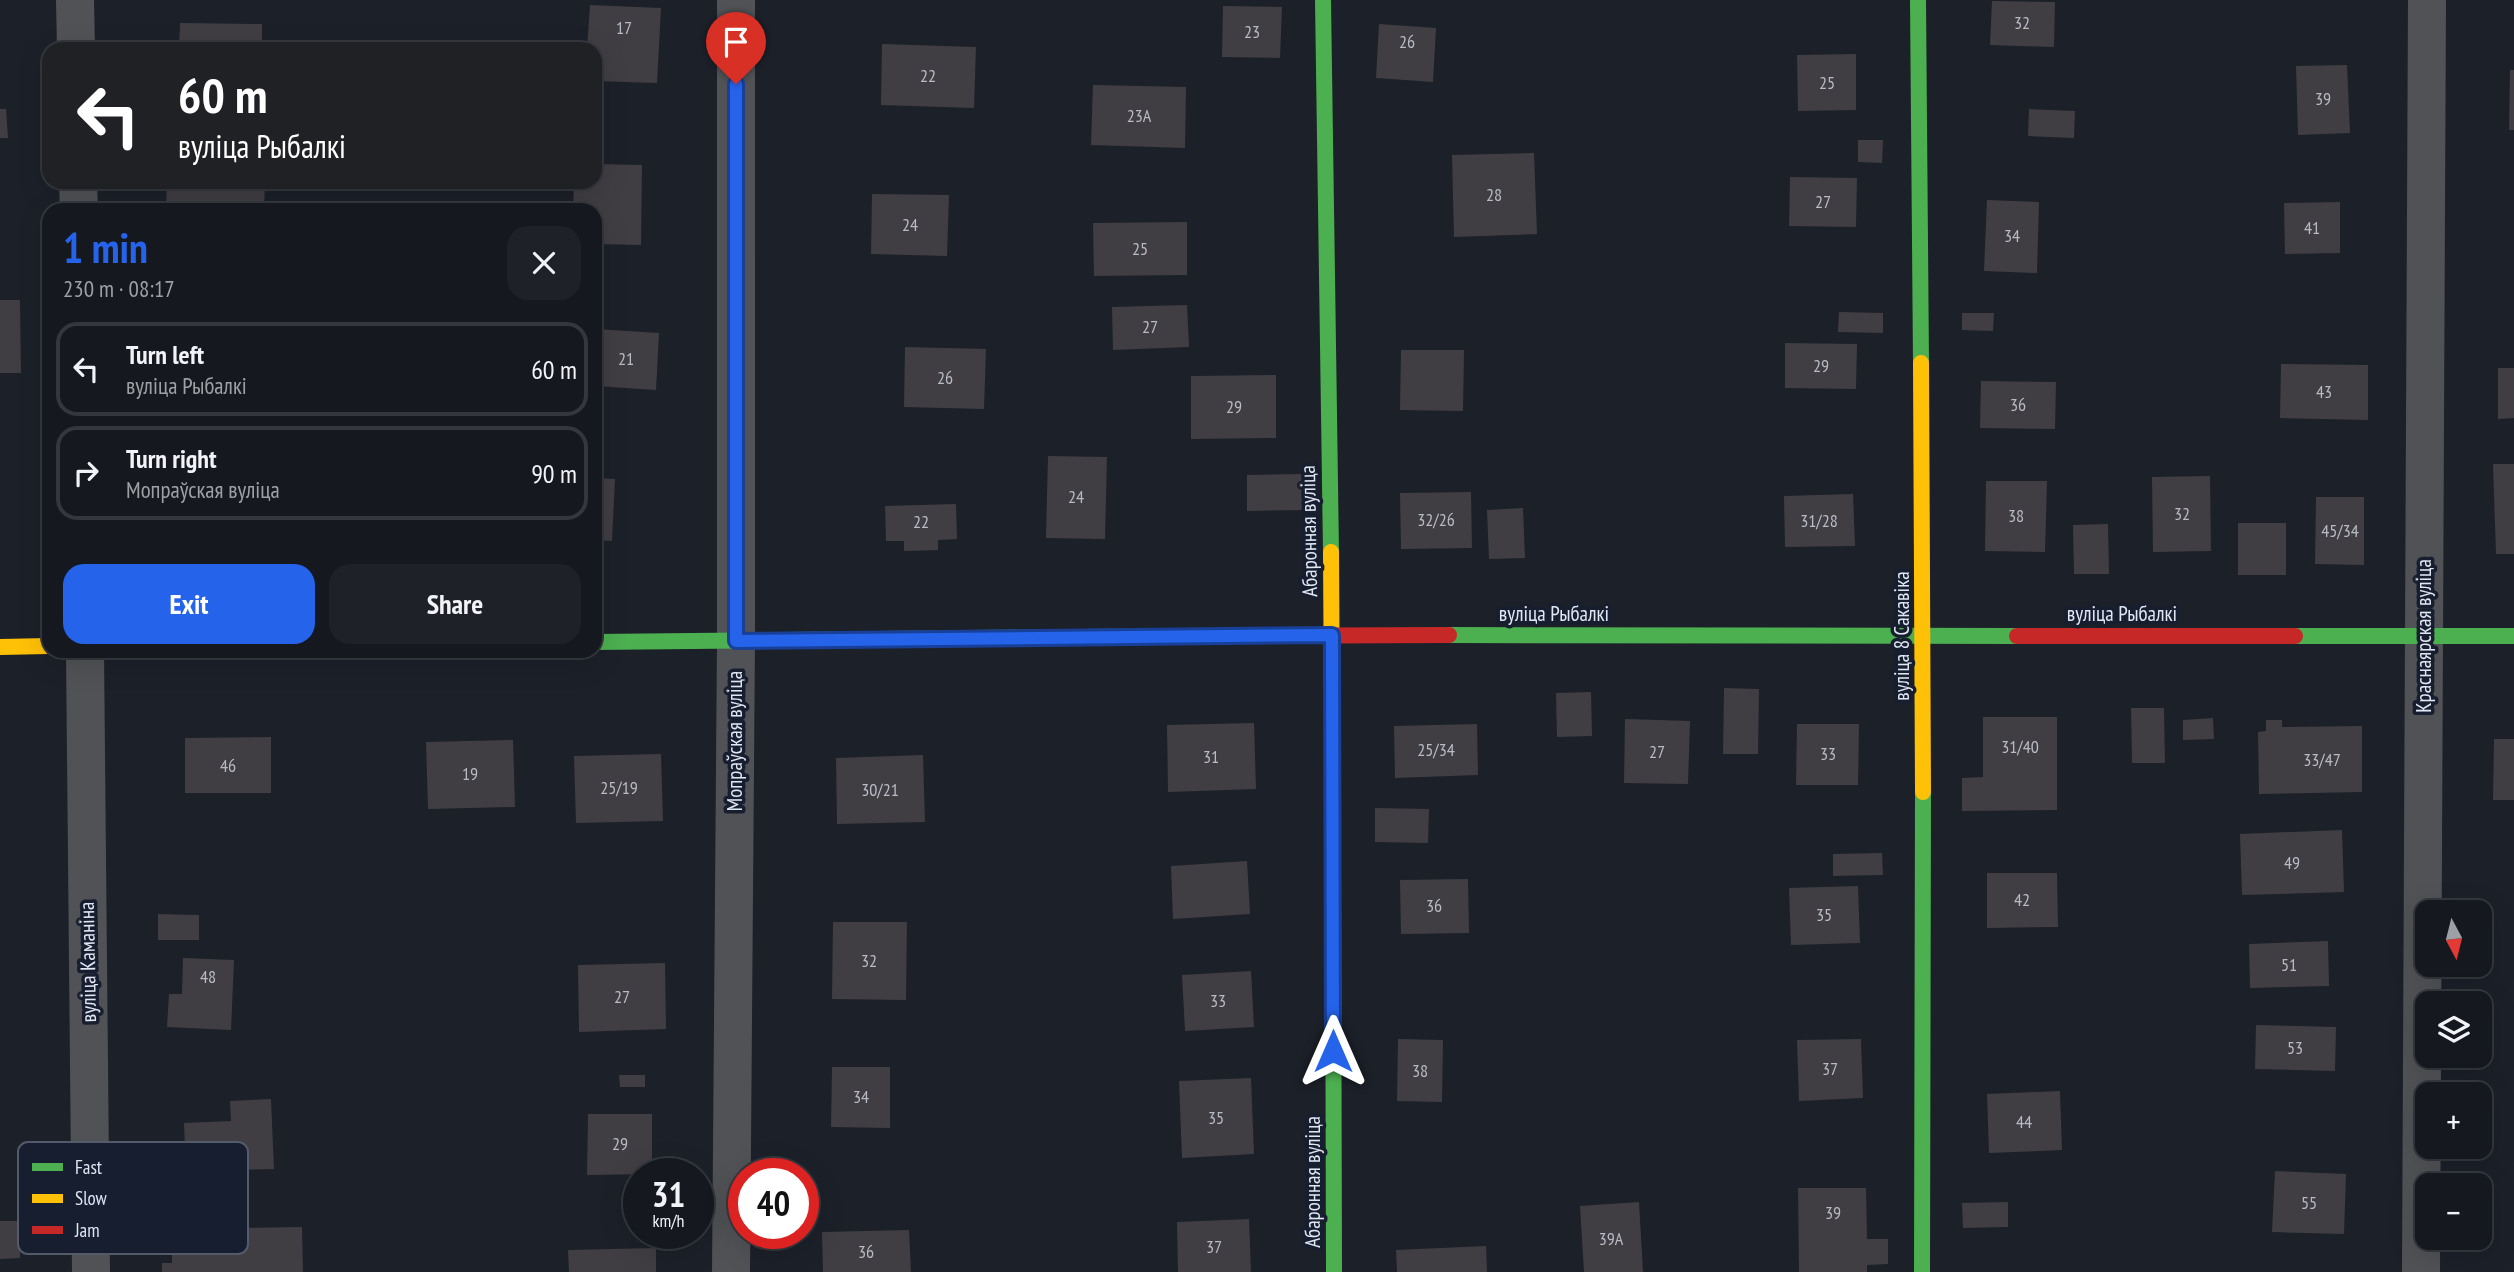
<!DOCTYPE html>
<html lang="en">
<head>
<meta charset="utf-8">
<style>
	body { margin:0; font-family:"PT Sans Narrow",sans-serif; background:#1e2128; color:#f1f3f6; height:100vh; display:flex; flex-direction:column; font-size:26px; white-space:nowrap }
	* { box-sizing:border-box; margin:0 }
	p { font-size:23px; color:#9da0a4 }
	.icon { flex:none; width:38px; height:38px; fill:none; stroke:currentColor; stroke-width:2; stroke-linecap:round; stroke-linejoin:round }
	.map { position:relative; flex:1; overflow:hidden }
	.side { position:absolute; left:42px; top:203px; width:560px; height:455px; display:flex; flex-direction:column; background:#15181f; border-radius:21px; box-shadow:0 7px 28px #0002,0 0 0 2px #34373d }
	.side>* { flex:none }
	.guide { position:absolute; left:42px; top:42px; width:560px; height:147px; border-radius:21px; box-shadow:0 7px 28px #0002,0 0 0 2px #34373d; background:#202124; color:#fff; overflow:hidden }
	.needle { width:46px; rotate:173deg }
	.buttons { position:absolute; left:2415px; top:900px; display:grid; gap:14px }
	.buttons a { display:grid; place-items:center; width:77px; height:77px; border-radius:14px; background:#15181f; box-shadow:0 7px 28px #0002,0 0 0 2px #34373d; font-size:35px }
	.speed { position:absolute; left:623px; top:1158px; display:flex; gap:14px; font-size:35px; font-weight:700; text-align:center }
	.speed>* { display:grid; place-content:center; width:91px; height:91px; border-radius:50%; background:#15181f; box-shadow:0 7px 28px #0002,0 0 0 2px #34373d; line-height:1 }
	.speed small { font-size:18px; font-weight:400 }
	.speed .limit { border:10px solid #d22; background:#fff; color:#111 }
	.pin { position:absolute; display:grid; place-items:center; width:60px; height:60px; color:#fff; margin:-72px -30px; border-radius:50% 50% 50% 0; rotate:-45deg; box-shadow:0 0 7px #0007 }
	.pin .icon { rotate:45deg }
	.me { position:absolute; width:77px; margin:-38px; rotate:0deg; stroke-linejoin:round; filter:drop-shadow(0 0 5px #0008) }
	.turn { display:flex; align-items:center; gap:24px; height:147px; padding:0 21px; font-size:32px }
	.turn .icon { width:91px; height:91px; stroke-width:2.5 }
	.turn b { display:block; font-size:49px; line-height:60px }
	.round { display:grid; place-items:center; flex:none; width:74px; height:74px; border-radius:21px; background:#1e2128 }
	.summary { display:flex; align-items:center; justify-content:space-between; height:119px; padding:0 21px }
	h1 { font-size:42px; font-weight:700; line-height:52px; color:#2563eb }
	.action { display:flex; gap:14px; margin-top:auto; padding:14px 21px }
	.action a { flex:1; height:80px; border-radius:21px; background:#2563eb; color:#fff; font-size:28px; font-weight:700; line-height:80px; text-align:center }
	.action a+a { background:#1e2128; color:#f1f3f6 }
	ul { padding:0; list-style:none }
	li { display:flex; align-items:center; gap:21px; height:94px; margin:0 14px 10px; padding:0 7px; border:4px solid #34373d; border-radius:21px }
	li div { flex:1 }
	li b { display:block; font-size:26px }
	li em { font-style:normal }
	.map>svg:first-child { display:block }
</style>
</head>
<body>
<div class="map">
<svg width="2514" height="1272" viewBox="0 0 2514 1272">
	<rect width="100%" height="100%" fill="#1c2029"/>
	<!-- building -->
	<path fill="#403e42" d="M1992 1 2055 2 2054 47 1990 45Z
		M590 5 661 8 657 83 595 81V49H587Z
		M1223 6 1282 7 1280 58 1222 57Z
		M180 23 262 24V49H179Z
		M1379 24 1436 28 1433 82 1376 78Z
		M882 44 976 47 974 108 881 105Z
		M1856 54V110L1798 111 1797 55Z
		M2347 65 2350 133 2298 135 2296 66Z
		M2510 70H2514V130H2509Z
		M1093 85 1186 87 1185 148 1091 145Z
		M0 109H6L8 138H0Z
		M2029 109 2075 111 2074 138 2028 136Z
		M1858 140H1883L1882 163 1858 162Z
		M1534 153 1537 234 1454 237 1452 155Z
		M595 164 642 165 641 245 595 244V210H573L574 182H595Z
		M1790 177 1857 178 1856 227 1789 226Z
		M167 182H265L264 210H166Z
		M872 194 949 195 947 256 871 254Z
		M1987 200 2039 202 2037 273 1984 271Z
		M2340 202V253L2285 254 2284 203Z
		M1187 222V275L1094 276 1093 223Z
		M0 300H20L21 373H0Z
		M1187 305 1189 347 1113 350 1112 307Z
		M1839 312 1883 313V333L1838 332Z
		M1962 313H1994L1993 331 1962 330Z
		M595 329 659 333 656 390 595 386Z
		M1785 343 1857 344 1856 389 1785 388Z
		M905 347 986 349 984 409 904 407Z
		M1401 350H1464L1463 411 1400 410Z
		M2281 364 2368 365V420L2280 418Z
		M2498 368H2514V418L2498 419Z
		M1276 375V438L1191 439V376Z
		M1981 381 2056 382 2055 429 1980 428Z
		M1048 456 1107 457 1105 539 1046 538Z
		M2493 464H2514V554H2496Z
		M1304 474 1305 510 1247 511V475Z
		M2210 476 2211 551 2153 552 2152 477Z
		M595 478 615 479 612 541 595 540Z
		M1986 481H2047L2045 552 1985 551Z
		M1471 492 1472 548 1401 549 1400 493Z
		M1853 494 1855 546 1785 547 1784 496Z
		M2316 497H2364V565L2315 564Z
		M956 504 957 539 938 540V550L904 551V541H886L885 506Z
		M1523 508 1525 558 1489 559 1487 510Z
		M2238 523H2286V575H2238Z
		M2108 524 2109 574H2074L2073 525Z
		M1724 688 1759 689 1758 754H1723Z
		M1591 692 1592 736 1557 737 1556 693Z
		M2131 708H2164L2165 763H2132Z
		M1983 717H2057V810L1962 811V778L1983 777Z
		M2213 718 2214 739 2183 740V720Z
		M1625 719 1690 721 1688 784 1624 783Z
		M2266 720H2282V727L2362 726V792L2259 794 2258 732 2266 731Z
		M1254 723 1256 789 1168 792 1167 725Z
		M1477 724 1478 775 1395 778 1394 726Z
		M1797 724H1859L1858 785H1796Z
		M271 737V793H185V738Z
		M2494 739H2514V800H2493Z
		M513 740 515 807 428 809 426 742Z
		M661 754 663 821 576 823 574 756Z
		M923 755 925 822 837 824 836 758Z
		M1375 808 1429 809 1428 843 1375 842Z
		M2342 830 2344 892 2242 895 2240 834Z
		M1882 853 1883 875 1833 876V854Z
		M1247 861 1250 914 1173 919 1171 866Z
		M1987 873H2057L2058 927 1987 928Z
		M1468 879 1469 933 1401 934 1400 880Z
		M1858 886 1860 943 1791 945 1789 888Z
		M158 914 199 915V940H158Z
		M833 922H907L906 1000 832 999Z
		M2328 941 2329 986 2250 988 2249 944Z
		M183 958 234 960 231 1030 167 1027 169 994H182Z
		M665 963 666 1029 579 1032 578 965Z
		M1251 971 1254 1027 1185 1031 1182 975Z
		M2256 1025 2336 1027 2335 1071 2255 1069Z
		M1398 1039 1443 1040 1442 1102 1397 1101Z
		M1861 1039 1863 1098 1799 1101 1797 1040Z
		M832 1067H890V1128L831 1127Z
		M619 1075H645V1087H620Z
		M1251 1078 1254 1154 1182 1158 1179 1081Z
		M2060 1091 2062 1150 1989 1153 1987 1094Z
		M271 1099 274 1169 186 1171 184 1123 231 1121 230 1101Z
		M588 1114H652V1174L587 1175Z
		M2275 1171 2346 1174 2344 1234 2272 1232Z
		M1798 1188H1866L1867 1239H1888V1264L1867 1265V1272H1799Z
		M1639 1202 1643 1272H1584L1580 1206Z
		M2008 1202V1227L1963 1228 1962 1203Z
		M1249 1219 1251 1272H1178L1177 1222Z
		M0 1221H20V1258L0 1259Z
		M302 1227 303 1272H162V1263H172V1229Z
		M909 1230 911 1272H823L822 1232Z
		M1486 1246 1487 1272H1397L1396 1250Z
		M656 1248V1272H569L568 1250Z"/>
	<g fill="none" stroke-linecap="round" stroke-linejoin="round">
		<!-- street -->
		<path stroke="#515256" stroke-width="38" d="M75 0 76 49
			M78 182 79 210
			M85 651 91 1272
			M731 1272 736 641V0
			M2421 1272 2427 0"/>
		<!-- fast -->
		<path stroke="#4caf50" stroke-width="16" d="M1323 0 1331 552
			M1918 0 1921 363
			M1449 635 2017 636
			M2295 636H2514
			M595 642 1175 636
			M1333 882 1334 1272
			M1922 1272 1923 792"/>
		<!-- slow -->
		<path stroke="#ffc107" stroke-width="16" d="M1921 363 1923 792
			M1331 552 1333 882
			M0 647 49 646"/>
		<!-- jam -->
		<path stroke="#c62828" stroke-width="16" d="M1175 636 1449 635
			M2017 636H2295"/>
	</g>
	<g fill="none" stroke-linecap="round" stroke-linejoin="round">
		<!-- route casing -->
		<g stroke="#184099" stroke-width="18">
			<path id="route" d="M736 84V641L1332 635 1333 1051"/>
		</g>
		<!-- route -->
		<use href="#route" stroke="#2563eb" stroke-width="12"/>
	</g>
	<g text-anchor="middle" stroke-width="7" stroke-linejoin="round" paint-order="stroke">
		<!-- number labels -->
		<g font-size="18" fill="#b8bcc6">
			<text x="2022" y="29">32</text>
			<text x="624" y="34">17</text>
			<text x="1252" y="38">23</text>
			<text x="1407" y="48">26</text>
			<text x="928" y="82">22</text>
			<text x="1827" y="89">25</text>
			<text x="2323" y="105">39</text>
			<text x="1139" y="122">23А</text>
			<text x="1494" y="201">28</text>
			<text x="1823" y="208">27</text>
			<text x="910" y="231">24</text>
			<text x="2312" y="234">41</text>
			<text x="2012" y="242">34</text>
			<text x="1140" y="255">25</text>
			<text x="1150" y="333">27</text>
			<text x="626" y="365">21</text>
			<text x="1821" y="372">29</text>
			<text x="945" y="384">26</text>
			<text x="2324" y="398">43</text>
			<text x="2018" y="411">36</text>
			<text x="1234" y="413">29</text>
			<text x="1076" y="503">24</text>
			<text x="2182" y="520">32</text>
			<text x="2016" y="522">38</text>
			<text x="1436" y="526">32/26</text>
			<text x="1819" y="527">31/28</text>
			<text x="921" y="528">22</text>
			<text x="2340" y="537">45/34</text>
			<text x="2020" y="753">31/40</text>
			<text x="1436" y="756">25/34</text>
			<text x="1657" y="758">27</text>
			<text x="1828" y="760">33</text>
			<text x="1211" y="763">31</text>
			<text x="2322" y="766">33/47</text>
			<text x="228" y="772">46</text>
			<text x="470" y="780">19</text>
			<text x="619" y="794">25/19</text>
			<text x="880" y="796">30/21</text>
			<text x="2292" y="869">49</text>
			<text x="2022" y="906">42</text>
			<text x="1434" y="912">36</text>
			<text x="1824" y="921">35</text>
			<text x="869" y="967">32</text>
			<text x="2289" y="971">51</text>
			<text x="208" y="983">48</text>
			<text x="622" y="1003">27</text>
			<text x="1218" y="1007">33</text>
			<text x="2295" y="1054">53</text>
			<text x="1830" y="1075">37</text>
			<text x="1420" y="1077">38</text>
			<text x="861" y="1103">34</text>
			<text x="1216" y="1124">35</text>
			<text x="2024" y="1128">44</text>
			<text x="620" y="1150">29</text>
			<text x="2309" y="1209">55</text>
			<text x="1833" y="1219">39</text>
			<text x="1611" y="1245">39А</text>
			<text x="1214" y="1253">37</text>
			<text x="866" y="1258">36</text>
		</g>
		<!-- street labels -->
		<g font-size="21" fill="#e0e6f2" stroke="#161e2f">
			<text transform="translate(1309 531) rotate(-91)" y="7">Абаронная вуліца</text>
			<text x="1554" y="621">вуліца Рыбалкі</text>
			<text x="2122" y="621">вуліца Рыбалкі</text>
			<text transform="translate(1902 636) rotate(-90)" y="7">вуліца 8 Сакавіка</text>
			<text transform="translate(2424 636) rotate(-90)" y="7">Краснаярская вуліца</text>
			<text transform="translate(735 741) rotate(-90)" y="7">Мопраўская вуліца</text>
			<text transform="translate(88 962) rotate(-91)" y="7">вуліца Каманіна</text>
			<text transform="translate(1313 1182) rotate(-90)" y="7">Абаронная вуліца</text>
		</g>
	</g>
	<!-- legend -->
	<rect x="18" y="1142" width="230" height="112" rx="10" fill="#161e2f" stroke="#535a6a" stroke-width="2"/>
	<rect x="32" y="1163" width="31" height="8" fill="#4caf50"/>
	<rect x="32" y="1194" width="31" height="9" fill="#ffc107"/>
	<rect x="32" y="1226" width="31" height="8" fill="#c62828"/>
	<g font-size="19" fill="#e0e6f2">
		<text x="75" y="1174">Fast</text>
		<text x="75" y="1205">Slow</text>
		<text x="75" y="1237">Jam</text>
	</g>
</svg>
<div class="buttons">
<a><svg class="needle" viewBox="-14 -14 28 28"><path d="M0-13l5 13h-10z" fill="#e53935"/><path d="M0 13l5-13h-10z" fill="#9da0a4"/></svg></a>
<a><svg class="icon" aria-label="layers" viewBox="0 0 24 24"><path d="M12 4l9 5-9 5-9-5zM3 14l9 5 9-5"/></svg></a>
<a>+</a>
<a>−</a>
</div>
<div class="speed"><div>31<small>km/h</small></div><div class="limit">40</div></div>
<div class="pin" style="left:736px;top:84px;background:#d93025"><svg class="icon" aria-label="arrive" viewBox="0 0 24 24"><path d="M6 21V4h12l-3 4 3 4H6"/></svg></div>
<svg class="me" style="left:1333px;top:1051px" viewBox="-20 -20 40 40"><path d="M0-17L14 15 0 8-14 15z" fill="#2563eb" stroke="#fff" stroke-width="4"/></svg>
<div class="guide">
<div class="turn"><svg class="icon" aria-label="left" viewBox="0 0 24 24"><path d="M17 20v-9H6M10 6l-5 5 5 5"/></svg><div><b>60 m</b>вуліца Рыбалкі</div></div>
</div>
<section class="side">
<div class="summary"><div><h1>1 min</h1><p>230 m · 08:17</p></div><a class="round"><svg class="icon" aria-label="close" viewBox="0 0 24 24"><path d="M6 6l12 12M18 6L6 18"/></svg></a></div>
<ul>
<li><svg class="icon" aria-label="left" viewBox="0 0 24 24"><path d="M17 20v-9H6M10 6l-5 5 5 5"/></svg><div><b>Turn left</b><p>вуліца Рыбалкі</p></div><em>60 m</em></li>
<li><svg class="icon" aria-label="right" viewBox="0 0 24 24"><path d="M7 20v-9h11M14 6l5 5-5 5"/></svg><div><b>Turn right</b><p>Мопраўская вуліца</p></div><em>90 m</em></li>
</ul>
<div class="action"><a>Exit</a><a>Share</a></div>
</section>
</div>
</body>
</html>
